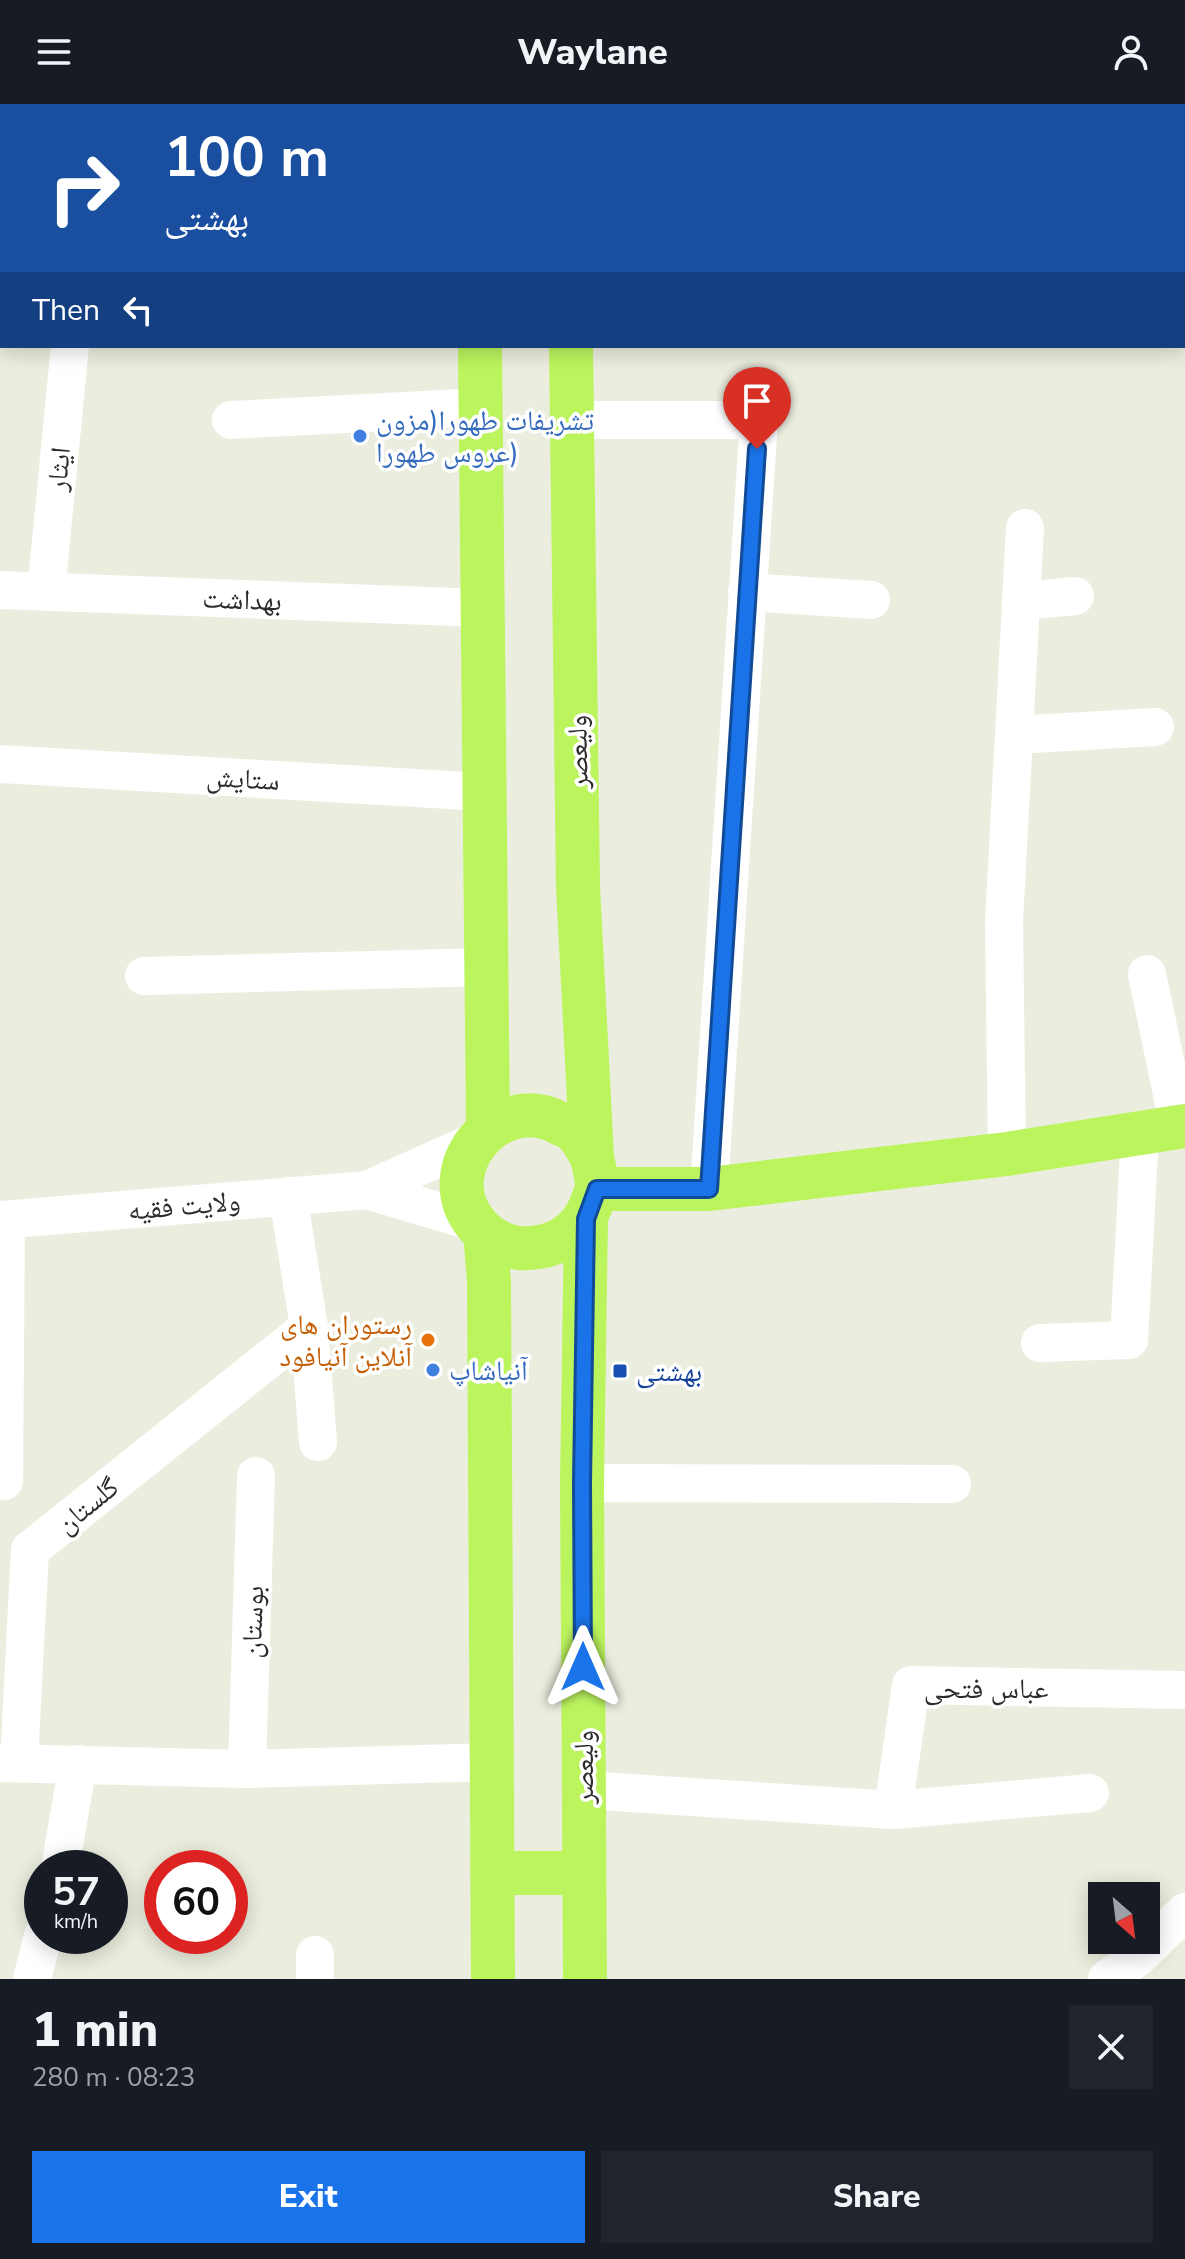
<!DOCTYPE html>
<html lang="en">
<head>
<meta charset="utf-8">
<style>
	body { margin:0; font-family:"Nunito Sans","Noto Naskh Arabic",sans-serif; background:#20242c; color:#f1f3f6; height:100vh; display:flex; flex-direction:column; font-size:30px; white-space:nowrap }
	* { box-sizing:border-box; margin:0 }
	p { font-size:26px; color:#9ea1a6 }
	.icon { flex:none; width:44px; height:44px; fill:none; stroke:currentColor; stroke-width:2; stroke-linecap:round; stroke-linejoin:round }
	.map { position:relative; height:1875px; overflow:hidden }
	.drawer { display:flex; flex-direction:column; background:#171b24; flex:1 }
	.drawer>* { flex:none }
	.top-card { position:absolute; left:0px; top:0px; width:1186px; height:244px; box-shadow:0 4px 20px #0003; background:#1a4fa0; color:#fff; overflow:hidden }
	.needle { width:52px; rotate:152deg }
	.fabs { position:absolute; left:1088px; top:1778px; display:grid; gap:16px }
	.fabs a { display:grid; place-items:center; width:72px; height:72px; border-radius:0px; background:#171b24; box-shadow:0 4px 20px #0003; font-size:40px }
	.speed { position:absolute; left:24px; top:1746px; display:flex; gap:16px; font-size:40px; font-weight:700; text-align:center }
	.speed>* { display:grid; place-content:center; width:104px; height:104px; border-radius:50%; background:#171b24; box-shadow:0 4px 20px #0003; line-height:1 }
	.speed small { font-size:20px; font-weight:400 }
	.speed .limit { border:12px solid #d22; background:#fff; color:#111 }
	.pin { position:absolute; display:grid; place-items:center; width:68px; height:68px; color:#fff; margin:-82px -34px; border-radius:50% 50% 50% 0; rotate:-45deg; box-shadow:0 0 8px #0007 }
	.pin .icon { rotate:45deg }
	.me { position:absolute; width:88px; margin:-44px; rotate:0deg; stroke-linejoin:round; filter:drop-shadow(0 0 6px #0008) }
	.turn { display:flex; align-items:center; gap:28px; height:168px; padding:0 32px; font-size:36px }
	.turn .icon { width:104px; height:104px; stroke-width:2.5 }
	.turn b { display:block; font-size:56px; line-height:68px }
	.then { display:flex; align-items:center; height:76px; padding:0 32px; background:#0003; gap:16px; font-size:30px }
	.round { display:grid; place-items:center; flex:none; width:84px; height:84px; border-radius:0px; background:#20242c }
	.headline { display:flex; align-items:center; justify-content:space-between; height:136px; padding:0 32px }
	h1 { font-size:48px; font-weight:800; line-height:60px }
	.button { display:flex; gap:16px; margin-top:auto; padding:16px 32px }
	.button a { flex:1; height:92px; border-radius:0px; background:#1a73e8; color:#fff; font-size:32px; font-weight:800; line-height:92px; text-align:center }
	.button a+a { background:#20242c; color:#f1f3f6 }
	header { display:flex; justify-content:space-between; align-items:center; height:104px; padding:0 32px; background:#171b24; font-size:36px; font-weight:800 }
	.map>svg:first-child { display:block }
</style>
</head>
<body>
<header><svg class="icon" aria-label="menu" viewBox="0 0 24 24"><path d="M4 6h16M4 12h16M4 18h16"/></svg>Waylane<svg class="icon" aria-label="person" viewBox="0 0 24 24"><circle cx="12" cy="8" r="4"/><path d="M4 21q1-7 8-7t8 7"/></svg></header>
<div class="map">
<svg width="1185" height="1875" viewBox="0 0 1185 1875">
	<rect width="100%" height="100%" fill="#ebeede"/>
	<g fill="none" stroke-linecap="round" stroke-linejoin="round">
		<!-- minor -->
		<path stroke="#fff" stroke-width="38" d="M101 0 110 2
			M1184 152H1185
			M231 316 481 303
			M572 316H759L709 1085
			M0 486 483 504
			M46 488 70 242
			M747 488 871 496
			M1022 497 1075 492
			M1014 631 1155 623
			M0 660 485 688
			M1147 870 1179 1023
			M144 872 487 863
			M1007 1050 1004 818 1025 424
			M367 1086 474 1118
			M288 1092 309 1223 318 1338
			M0 1116 367 1086 474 1038
			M1040 1239 1129 1236 1140 1029
			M4 1377 6 1116
			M582 1379 952 1380
			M19 1658 30 1446 309 1223
			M0 1659 247 1665 492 1658
			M247 1665 256 1372
			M584 1686 893 1706 1090 1689
			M893 1706 911 1581 1185 1586
			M60 1764 78 1660
			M315 1851V1875
			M32 1875 43 1832
			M1107 1875 1138 1853 1185 1808"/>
		<!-- major -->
		<path stroke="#bcf45e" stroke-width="44" d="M476 0V2
			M568 0V2
			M480 242 488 1024
			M571 242 578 783 592 1053C594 1062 597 1074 597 1083 596 1089 593 1095 591 1101 579 1132 551 1146 519 1144 504 1143 487 1133 477 1121 431 1067 497 986 559 1019 564 1021 571 1024 575 1028 582 1034 587 1045 592 1053
			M597 1085H709L1007 1050 1185 1022
			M485 1129 489 1177 493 1875
			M493 1769H584
			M585 1875 582 1379 586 1115"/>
	</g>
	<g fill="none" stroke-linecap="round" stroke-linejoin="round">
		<!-- route casing -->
		<g stroke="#114b97" stroke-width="20">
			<path id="route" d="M583 1563 582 1379 586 1115 597 1085H709L757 345"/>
		</g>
		<!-- route -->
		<use href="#route" stroke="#1a73e8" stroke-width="14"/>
	</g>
	<!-- markers -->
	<g fill="#3f7fe0" stroke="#fff" stroke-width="3">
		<circle cx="360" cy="332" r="8"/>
		<circle cx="433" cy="1266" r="8"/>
	</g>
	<circle fill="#e8710a" stroke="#fff" stroke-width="3" cx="428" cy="1236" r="8"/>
	<rect fill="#1a4fb4" stroke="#fff" stroke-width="3" x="612" y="1259" width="16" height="16" rx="4"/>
	<g text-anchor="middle" stroke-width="7" stroke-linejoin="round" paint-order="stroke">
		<!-- shop labels -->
		<g font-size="28" fill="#366cbe" stroke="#fff" text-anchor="start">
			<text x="376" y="326">تشریفات طهورا(مزون<tspan x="376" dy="32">عروس طهورا)</tspan></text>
			<text x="449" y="1276">آنیاشاپ</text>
		</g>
		<!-- street labels -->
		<g font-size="28" fill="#2c2c2c" stroke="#fff">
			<text transform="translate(58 365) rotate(-84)" y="10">ایثار</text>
			<text transform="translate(242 495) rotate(2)" y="10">بهداشت</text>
			<text transform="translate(577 648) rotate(-91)" y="10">ولیعصر</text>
			<text transform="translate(243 674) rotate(3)" y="10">ستایش</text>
			<text transform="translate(184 1101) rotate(-5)" y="10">ولایت فقیه</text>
			<text transform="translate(87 1401) rotate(-39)" y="10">گلستان</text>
			<text transform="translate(252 1518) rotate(-88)" y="10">بوستان</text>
			<text x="986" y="1594">عباس فتحی</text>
			<text transform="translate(583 1663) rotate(-90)" y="10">ولیعصر</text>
		</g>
		<!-- food labels -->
		<g font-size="28" fill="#c56008" stroke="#fff" text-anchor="end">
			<text x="412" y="1230">رستوران های<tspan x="412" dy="32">آنلاین آنیافود</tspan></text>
		</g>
		<!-- transit labels -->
		<g font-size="28" fill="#164399" stroke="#fff" text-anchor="start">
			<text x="636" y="1277">بهشتی</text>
		</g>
	</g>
</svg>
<div class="fabs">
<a><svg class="needle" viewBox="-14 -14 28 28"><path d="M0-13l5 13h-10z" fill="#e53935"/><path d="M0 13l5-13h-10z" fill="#9ea1a6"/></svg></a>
</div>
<div class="speed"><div>57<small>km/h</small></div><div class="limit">60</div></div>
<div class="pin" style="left:757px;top:345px;background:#d93025"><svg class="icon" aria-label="arrive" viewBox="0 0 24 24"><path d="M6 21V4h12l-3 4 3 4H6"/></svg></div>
<svg class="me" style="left:583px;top:1563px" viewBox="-20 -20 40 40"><path d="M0-17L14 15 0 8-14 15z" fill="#1a73e8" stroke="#fff" stroke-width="4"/></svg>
<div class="top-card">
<div class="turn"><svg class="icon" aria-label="right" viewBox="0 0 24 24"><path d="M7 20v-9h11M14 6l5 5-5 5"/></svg><div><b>100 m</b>بهشتی</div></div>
<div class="then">Then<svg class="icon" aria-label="left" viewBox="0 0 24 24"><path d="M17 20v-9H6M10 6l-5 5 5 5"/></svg></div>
</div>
</div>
<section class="drawer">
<div class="headline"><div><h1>1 min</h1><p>280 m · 08:23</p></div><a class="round"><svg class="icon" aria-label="close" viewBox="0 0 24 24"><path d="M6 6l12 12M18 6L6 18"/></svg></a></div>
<div class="button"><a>Exit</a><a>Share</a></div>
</section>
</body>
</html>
